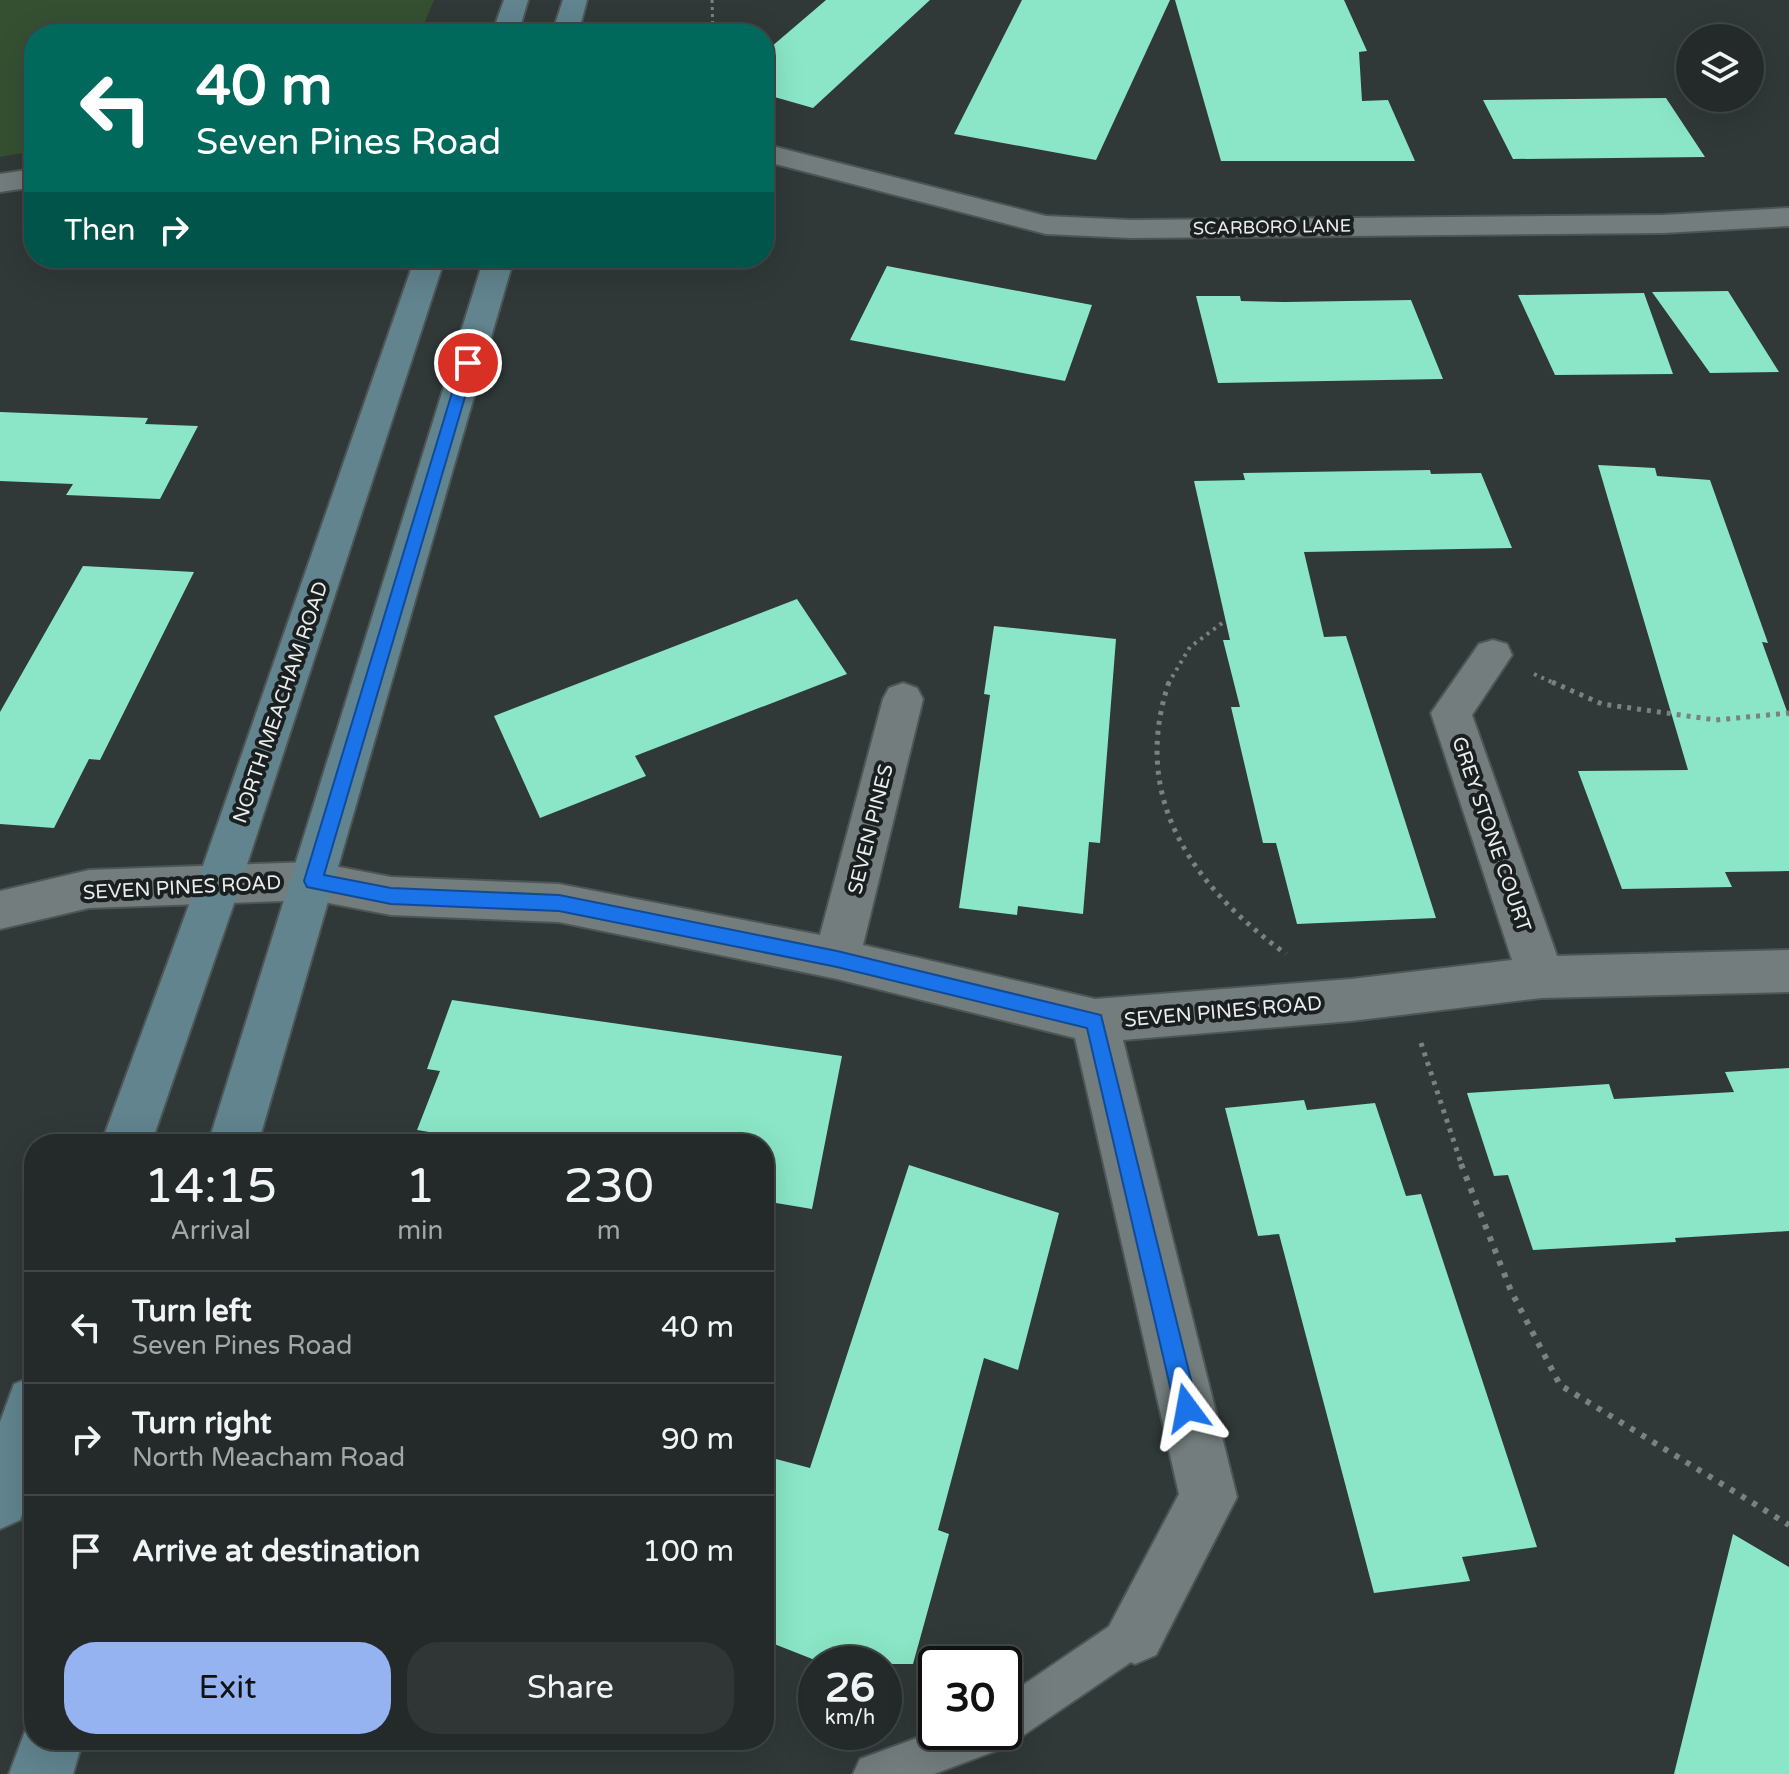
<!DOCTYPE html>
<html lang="en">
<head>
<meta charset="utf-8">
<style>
	body { margin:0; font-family:"Varela Round",sans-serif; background:#303636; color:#f1f3f6; height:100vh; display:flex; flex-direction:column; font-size:30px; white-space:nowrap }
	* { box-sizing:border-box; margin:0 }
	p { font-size:26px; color:#a3a7a8 }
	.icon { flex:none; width:44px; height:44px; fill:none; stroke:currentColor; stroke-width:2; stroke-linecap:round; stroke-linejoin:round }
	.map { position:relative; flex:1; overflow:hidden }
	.sheet { position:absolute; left:24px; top:1134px; width:750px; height:616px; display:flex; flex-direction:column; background:#242a2a; border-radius:32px; box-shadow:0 8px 32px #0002,0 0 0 2px #414647 }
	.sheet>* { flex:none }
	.banner { position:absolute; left:24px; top:24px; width:750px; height:244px; border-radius:32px; box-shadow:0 8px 32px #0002,0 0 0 2px #414647; background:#00695c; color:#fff; overflow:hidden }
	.controls { position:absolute; left:1676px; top:24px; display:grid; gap:16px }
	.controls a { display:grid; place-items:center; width:88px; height:88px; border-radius:50%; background:#242a2a; box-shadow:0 8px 32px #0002,0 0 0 2px #414647; font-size:40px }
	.speed { position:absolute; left:798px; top:1646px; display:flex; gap:16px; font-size:40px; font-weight:700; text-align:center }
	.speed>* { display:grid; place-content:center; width:104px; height:104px; border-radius:50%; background:#242a2a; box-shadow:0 8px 32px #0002,0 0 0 2px #414647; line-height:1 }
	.speed small { font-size:20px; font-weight:400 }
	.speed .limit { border:4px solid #111; border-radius:12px; background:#fff; color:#111 }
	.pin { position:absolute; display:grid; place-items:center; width:68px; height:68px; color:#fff; margin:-34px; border:4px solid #fff; border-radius:50%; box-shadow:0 2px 8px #0007 }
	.me { position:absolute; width:88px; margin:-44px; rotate:347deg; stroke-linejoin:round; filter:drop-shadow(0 0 6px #0008) }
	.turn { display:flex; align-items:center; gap:28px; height:168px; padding:0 40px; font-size:36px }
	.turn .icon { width:104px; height:104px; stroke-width:2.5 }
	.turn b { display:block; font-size:56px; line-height:68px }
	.then { display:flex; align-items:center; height:76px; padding:0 40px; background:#0003; gap:16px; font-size:30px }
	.eta { display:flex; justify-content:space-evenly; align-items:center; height:136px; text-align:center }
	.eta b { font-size:48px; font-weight:600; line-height:56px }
	.action { display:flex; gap:16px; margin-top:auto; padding:16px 40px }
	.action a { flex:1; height:92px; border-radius:32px; background:#95b2f1; color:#111; font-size:32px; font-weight:600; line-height:92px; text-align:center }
	.action a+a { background:#303636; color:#f1f3f6 }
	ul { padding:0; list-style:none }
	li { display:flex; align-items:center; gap:24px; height:112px; padding:0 40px; border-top:2px solid #414647 }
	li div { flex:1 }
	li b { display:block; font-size:30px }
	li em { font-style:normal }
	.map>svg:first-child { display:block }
</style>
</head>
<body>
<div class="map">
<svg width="1789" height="1774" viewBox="0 0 1789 1774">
	<rect width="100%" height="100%" fill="#303838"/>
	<!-- green -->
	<path fill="#345031" d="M0 0H434L420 34H34V151L0 157Z"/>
	<!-- building -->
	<path fill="#8ae6c6" d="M826 0H930L813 108 764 94V53Z
		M1022 0H1170L1096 160 954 134Z
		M1175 0H1344L1367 51 1359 52 1362 101 1388 100 1415 161H1221Z
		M1666 98 1705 157 1513 159 1483 100Z
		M887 266 1092 305 1065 381 850 340Z
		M1728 291 1779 372 1710 373 1652 292Z
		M1644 293 1673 374 1555 375 1518 295Z
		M1196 296H1240L1241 301 1285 302 1411 300 1443 379 1218 383Z
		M0 412 148 418 145 424 198 426 160 499 66 495 73 484 0 481Z
		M1598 465 1655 468 1657 476 1710 480 1768 643 1762 642 1789 717V871L1725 872 1732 887 1622 889 1578 771 1688 770Z
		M1430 470 1431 474 1481 473 1512 548 1304 552 1324 637 1346 636 1436 918 1297 924 1276 843H1263L1231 707H1240L1223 640H1230L1194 481 1245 480 1243 473Z
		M83 566 194 572 100 760 89 759 54 828 0 824V712Z
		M797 599 847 674 635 756 646 776 540 818 494 716Z
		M994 626 1116 639 1100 843 1089 842 1083 914 1018 906 1017 915 959 908 990 695 984 694Z
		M452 1000 842 1056 812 1209 764 1201V1144H502L417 1130 440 1071 427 1069Z
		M1789 1068V1231L1675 1238 1676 1242 1533 1250 1508 1175 1494 1176 1467 1093 1609 1084 1614 1099 1734 1092 1725 1072Z
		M1304 1100 1307 1110 1375 1103 1406 1196 1421 1194 1537 1547 1462 1557 1470 1581 1374 1593 1279 1234 1258 1236 1225 1108Z
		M909 1165 1059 1213 1018 1370 984 1358 938 1530 949 1534 913 1664H825L764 1640V1493L776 1459 810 1468Z
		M1733 1534 1789 1567V1774H1674Z"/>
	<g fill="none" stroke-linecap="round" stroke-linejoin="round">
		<!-- service casing -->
		<g stroke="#4e5555" stroke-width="4">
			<path id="service" d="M1135 1613 1150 1619 1156 1634 1150 1649 1006 1747 934 1774H853L860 1759 936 1731 1004 1732V1698L1120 1619Z"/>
		</g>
		<!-- minor casing -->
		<g stroke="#4e5555" stroke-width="4">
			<path id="minor" d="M764 144 1046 216 1131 220 1663 215 1789 208V226L1663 233 1131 238 1046 234 764 161Z
				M34 169V187L0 192V174Z
				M1493 640 1507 644 1512 655 1472 715 1557 956 1789 950V992L1541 998 1351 1021 1123 1040 1237 1497 1156 1655 1135 1664 1114 1655 1105 1634 1179 1494 1075 1038 837 979 559 922 391 915 313 900 89 908 0 929V891L89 870 313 862 391 877 559 884 820 935 883 699 889 688 903 683 917 688 923 699 863 945 1095 999 1351 979 1512 960 1431 713 1479 644Z"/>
		</g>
		<!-- secondary casing -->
		<g stroke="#4e5555" stroke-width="4">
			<path id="secondary" d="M504 0H528L518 34H492Z
				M563 0H587L578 34H552Z
				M415 258H445L241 883 151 1144H101L197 883Z
				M484 258H514L258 1144H208Z
				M34 1376V1484L20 1520 0 1529V1422L14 1384Z
				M34 1716V1740H83L73 1774H9L30 1718Z"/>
		</g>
		<!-- path-far3 -->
		<path stroke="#7a8181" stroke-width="3" stroke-dasharray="3 4" stroke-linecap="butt" d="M712 0 713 34"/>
		<!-- path-far2 -->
		<path stroke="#7a8181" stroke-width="4" stroke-dasharray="3 5" stroke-linecap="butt" d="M1534 674 1556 684
			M1168 684 1190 647 1225 621"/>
		<!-- path-far1 -->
		<path stroke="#7a8181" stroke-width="5" stroke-dasharray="4 6" stroke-linecap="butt" d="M1169 682C1129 800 1195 888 1286 954
			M1552 682 1602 704 1716 720 1789 713
			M1421 1043 1462 1166"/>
		<!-- path -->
		<path stroke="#7a8181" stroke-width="6" stroke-dasharray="5 8" stroke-linecap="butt" d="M1461 1164 1511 1291 1560 1385 1789 1525"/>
		<!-- service -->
		<use href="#service" fill="#737d7d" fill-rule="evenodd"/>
		<!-- minor -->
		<use href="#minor" fill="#737d7d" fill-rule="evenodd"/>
		<!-- secondary -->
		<use href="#secondary" fill="#61848e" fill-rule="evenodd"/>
	</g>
	<!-- route -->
	<path fill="#1a73e8" stroke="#114b97" stroke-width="2" d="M468 358 475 363 324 875 391 888 559 895 837 951 1101 1015 1198 1408 1195 1416 1187 1419 1179 1416 1175 1408 1087 1028 837 967 559 911 391 904 307 887 304 881 461 363Z"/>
	<g text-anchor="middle" stroke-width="8" stroke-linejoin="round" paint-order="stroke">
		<!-- far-street labels -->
		<g font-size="18" fill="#e8eded" stroke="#1b1f1f">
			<text transform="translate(1272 227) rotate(-1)" y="6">SCARBORO LANE</text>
		</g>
		<!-- street labels -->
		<g font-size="20" fill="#e8eded" stroke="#1b1f1f">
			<text transform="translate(280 702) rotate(-71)" y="7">NORTH MEACHAM ROAD</text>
			<text transform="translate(870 829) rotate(-76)" y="7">SEVEN PINES</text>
			<text transform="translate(1492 834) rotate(71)" y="7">GREY STONE COURT</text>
			<text transform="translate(182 887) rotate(-3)" y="7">SEVEN PINES ROAD</text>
			<text transform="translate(1223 1011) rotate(-5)" y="7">SEVEN PINES ROAD</text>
		</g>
	</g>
</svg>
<div class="controls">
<a><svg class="icon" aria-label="layers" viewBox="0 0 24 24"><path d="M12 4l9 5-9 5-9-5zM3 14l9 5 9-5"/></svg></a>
</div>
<div class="speed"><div>26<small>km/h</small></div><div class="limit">30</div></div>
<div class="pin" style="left:468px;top:363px;background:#d93025"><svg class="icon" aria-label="arrive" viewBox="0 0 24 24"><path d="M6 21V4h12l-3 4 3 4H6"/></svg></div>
<svg class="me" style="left:1187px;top:1408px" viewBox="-20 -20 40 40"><path d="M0-17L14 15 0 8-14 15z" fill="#1a73e8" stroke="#fff" stroke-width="4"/></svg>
<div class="banner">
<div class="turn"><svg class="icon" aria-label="left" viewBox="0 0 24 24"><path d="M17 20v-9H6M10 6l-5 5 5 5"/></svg><div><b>40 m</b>Seven Pines Road</div></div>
<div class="then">Then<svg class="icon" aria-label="right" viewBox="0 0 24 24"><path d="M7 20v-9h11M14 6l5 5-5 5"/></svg></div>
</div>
<section class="sheet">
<div class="eta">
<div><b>14:15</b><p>Arrival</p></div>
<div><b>1</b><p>min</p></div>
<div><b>230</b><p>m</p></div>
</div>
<ul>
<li><svg class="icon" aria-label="left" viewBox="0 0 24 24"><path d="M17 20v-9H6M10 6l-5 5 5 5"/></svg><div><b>Turn left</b><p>Seven Pines Road</p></div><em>40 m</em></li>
<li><svg class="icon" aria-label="right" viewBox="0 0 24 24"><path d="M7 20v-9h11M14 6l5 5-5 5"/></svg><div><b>Turn right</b><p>North Meacham Road</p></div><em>90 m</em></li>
<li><svg class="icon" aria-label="arrive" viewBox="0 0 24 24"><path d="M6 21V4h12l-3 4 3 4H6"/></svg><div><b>Arrive at destination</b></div><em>100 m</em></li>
</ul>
<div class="action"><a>Exit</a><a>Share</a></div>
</section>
</div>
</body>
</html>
